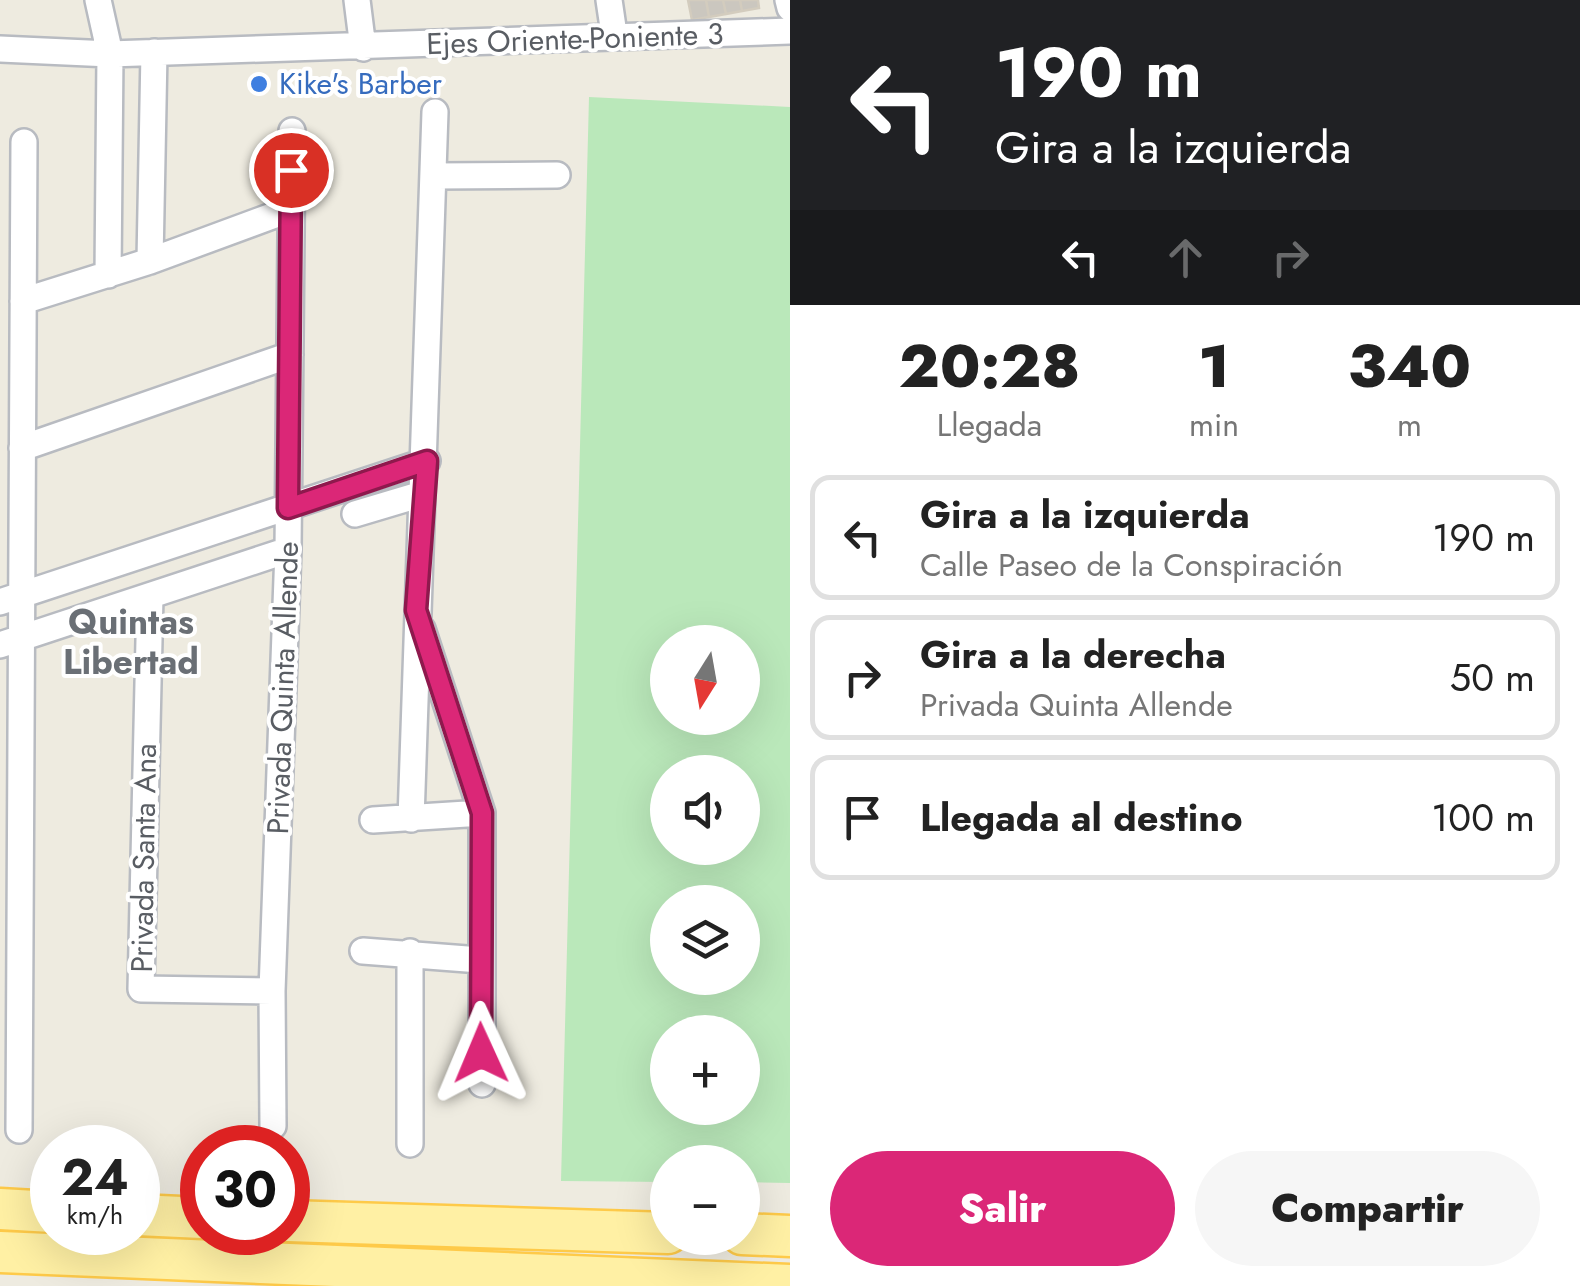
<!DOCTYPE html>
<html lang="es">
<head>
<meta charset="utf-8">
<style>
	body { margin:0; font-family:Jost,sans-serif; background:#f6f6f6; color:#222; height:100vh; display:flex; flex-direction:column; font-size:38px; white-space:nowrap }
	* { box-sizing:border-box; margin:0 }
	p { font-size:32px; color:#767676 }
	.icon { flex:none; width:55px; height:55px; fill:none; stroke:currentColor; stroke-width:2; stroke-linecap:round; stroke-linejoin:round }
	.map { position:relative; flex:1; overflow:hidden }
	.panel { display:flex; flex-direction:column; background:#fff; width:790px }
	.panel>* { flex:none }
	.guide { background:#202124; color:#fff; overflow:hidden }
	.needle { width:65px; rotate:191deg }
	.controls { position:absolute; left:650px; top:625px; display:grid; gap:20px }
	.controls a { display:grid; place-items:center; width:110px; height:110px; border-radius:50%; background:#fff; box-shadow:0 10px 40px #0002; font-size:50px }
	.speed { position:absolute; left:30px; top:1125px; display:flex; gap:20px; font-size:50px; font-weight:700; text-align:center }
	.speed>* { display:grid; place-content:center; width:130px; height:130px; border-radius:50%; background:#fff; box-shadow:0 10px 40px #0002; line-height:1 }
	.speed small { font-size:25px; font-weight:400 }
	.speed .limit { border:15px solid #d22; background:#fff; color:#111 }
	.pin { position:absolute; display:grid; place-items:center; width:85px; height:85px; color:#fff; margin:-42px; border:5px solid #fff; border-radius:50%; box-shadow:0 2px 10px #0007 }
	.me { position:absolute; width:110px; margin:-55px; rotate:359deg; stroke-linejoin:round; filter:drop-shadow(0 0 8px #0008) }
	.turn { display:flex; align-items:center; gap:35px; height:210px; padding:0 40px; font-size:45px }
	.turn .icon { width:130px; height:130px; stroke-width:2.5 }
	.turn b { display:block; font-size:70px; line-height:85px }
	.lanes { display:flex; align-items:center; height:95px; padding:0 40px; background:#0003; justify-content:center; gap:50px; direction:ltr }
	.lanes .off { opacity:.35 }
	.eta { display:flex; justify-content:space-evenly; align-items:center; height:170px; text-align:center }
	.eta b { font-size:60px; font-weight:800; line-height:70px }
	.button { display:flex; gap:20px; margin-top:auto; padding:20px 40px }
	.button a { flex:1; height:115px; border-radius:60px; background:#db2777; color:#fff; font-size:40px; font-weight:800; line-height:115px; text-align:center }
	.button a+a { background:#f6f6f6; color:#222 }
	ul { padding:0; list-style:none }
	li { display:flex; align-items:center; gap:30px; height:125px; margin:0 20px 15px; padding:0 20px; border:5px solid #e0e0e0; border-radius:20px }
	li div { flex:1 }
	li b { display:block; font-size:38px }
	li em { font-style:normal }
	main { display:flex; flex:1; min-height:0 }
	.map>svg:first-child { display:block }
</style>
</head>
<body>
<main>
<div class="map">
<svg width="790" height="1286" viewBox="0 0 790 1286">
	<rect width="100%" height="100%" fill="#eeebe0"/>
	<!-- green -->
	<path fill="#bae8ba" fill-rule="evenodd" d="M589 97 790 107V1183L743 1182 742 1162H668L667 1182 561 1181ZM668 642H742V718H668ZM668 772H742V848H668ZM668 902H742V978H668ZM668 1032H742V1108H668Z"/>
	<!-- building -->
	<path fill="#cbc7bf" stroke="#d3ccbe" stroke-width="2.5" d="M688 0H706L709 17 692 20Z
		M706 0H723L726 14 709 17Z
		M723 0H740L742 11 726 14Z
		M740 0H758L759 8 742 11Z"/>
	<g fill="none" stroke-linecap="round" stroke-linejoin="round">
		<!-- street casing -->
		<g stroke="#b8bbc1" stroke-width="30">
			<path id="street" d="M98 0 110 54 108 275
				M357 0 363 48
				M609 0 614 34
				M788 0 790 8
				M0 49 110 54 790 31
				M436 176 557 175
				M150 261 154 52
				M23 301 150 261 291 209
				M22 448 290 355
				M355 514 422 494
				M150 596 141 989 272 991
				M0 602 427 461
				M422 629 482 813V1084
				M0 645 288 550
				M411 819 435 112
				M373 820 482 813
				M363 951 480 960
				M410 952V1144
				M273 1126 272 991 288 550 292 131
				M19 1130 24 142"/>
		</g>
		<!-- primary casing -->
		<g stroke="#feca49" stroke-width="45">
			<path id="primary" d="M0 1209 52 1212
				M138 1215 202 1218
				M288 1221 668 1233
				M742 1234 790 1236
				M0 1252 790 1285"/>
		</g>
		<!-- street -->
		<use href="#street" stroke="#fff" stroke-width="25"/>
		<!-- primary -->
		<use href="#primary" stroke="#fff0a4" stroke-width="40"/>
	</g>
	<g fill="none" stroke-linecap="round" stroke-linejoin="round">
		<!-- route casing -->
		<g stroke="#8e194d" stroke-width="25">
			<path id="route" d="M291 170 288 508 427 461 416 610 482 813 481 1053"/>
		</g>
		<!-- route -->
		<use href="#route" stroke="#db2777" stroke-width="18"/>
	</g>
	<!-- markers -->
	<circle fill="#3f7fe0" stroke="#fff" stroke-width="4" cx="259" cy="84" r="10"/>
	<g text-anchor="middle" stroke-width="8" stroke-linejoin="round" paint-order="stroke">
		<!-- street labels -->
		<g font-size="30" fill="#595d63" stroke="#fff">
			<text transform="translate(575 39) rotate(-2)" y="10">Ejes Oriente-Poniente 3</text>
			<text transform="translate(283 688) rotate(-88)" y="10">Privada Quinta Allende</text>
			<text transform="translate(144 858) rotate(-89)" y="10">Privada Santa Ana</text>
		</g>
		<!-- shop labels -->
		<g font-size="30" fill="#366cbe" stroke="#fff" text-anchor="start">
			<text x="279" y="94">Kike's Barber</text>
		</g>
		<!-- quarter labels -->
		<g font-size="35" font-weight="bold" fill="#6a6f75" stroke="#fff">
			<text x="131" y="634">Quintas<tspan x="131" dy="40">Libertad</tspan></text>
		</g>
	</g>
</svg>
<div class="controls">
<a><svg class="needle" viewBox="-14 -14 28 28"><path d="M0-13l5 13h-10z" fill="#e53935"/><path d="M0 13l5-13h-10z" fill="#767676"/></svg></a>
<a><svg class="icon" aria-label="sound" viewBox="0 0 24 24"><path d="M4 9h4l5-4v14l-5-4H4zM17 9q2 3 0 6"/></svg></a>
<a><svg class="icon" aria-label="layers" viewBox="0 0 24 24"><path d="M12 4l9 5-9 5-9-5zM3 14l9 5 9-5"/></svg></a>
<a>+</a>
<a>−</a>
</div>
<div class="speed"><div>24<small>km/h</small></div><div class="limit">30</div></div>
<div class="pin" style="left:291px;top:170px;background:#d93025"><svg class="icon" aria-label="arrive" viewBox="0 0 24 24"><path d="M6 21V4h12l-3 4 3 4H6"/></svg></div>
<svg class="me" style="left:481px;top:1053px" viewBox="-20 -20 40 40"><path d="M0-17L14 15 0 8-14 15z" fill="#db2777" stroke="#fff" stroke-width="4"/></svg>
</div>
<section class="panel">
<div class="guide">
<div class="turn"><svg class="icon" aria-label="left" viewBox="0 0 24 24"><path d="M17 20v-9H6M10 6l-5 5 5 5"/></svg><div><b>190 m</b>Gira a la izquierda</div></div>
<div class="lanes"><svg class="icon" aria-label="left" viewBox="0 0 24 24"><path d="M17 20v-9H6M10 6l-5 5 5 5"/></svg><svg class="icon off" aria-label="ahead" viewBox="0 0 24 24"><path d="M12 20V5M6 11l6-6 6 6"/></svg><svg class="icon off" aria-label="right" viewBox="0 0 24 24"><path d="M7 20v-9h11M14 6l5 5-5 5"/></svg></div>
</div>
<div class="eta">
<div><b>20:28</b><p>Llegada</p></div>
<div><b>1</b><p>min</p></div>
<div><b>340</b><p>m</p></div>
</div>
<ul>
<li><svg class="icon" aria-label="left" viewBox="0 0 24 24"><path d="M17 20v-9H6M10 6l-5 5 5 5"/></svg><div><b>Gira a la izquierda</b><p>Calle Paseo de la Conspiración</p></div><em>190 m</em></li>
<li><svg class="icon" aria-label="right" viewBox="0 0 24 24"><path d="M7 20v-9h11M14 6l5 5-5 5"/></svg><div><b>Gira a la derecha</b><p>Privada Quinta Allende</p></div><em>50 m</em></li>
<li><svg class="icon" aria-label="arrive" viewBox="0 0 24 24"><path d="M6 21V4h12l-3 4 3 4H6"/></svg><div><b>Llegada al destino</b></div><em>100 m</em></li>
</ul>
<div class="button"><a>Salir</a><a>Compartir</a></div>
</section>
</main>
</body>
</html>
